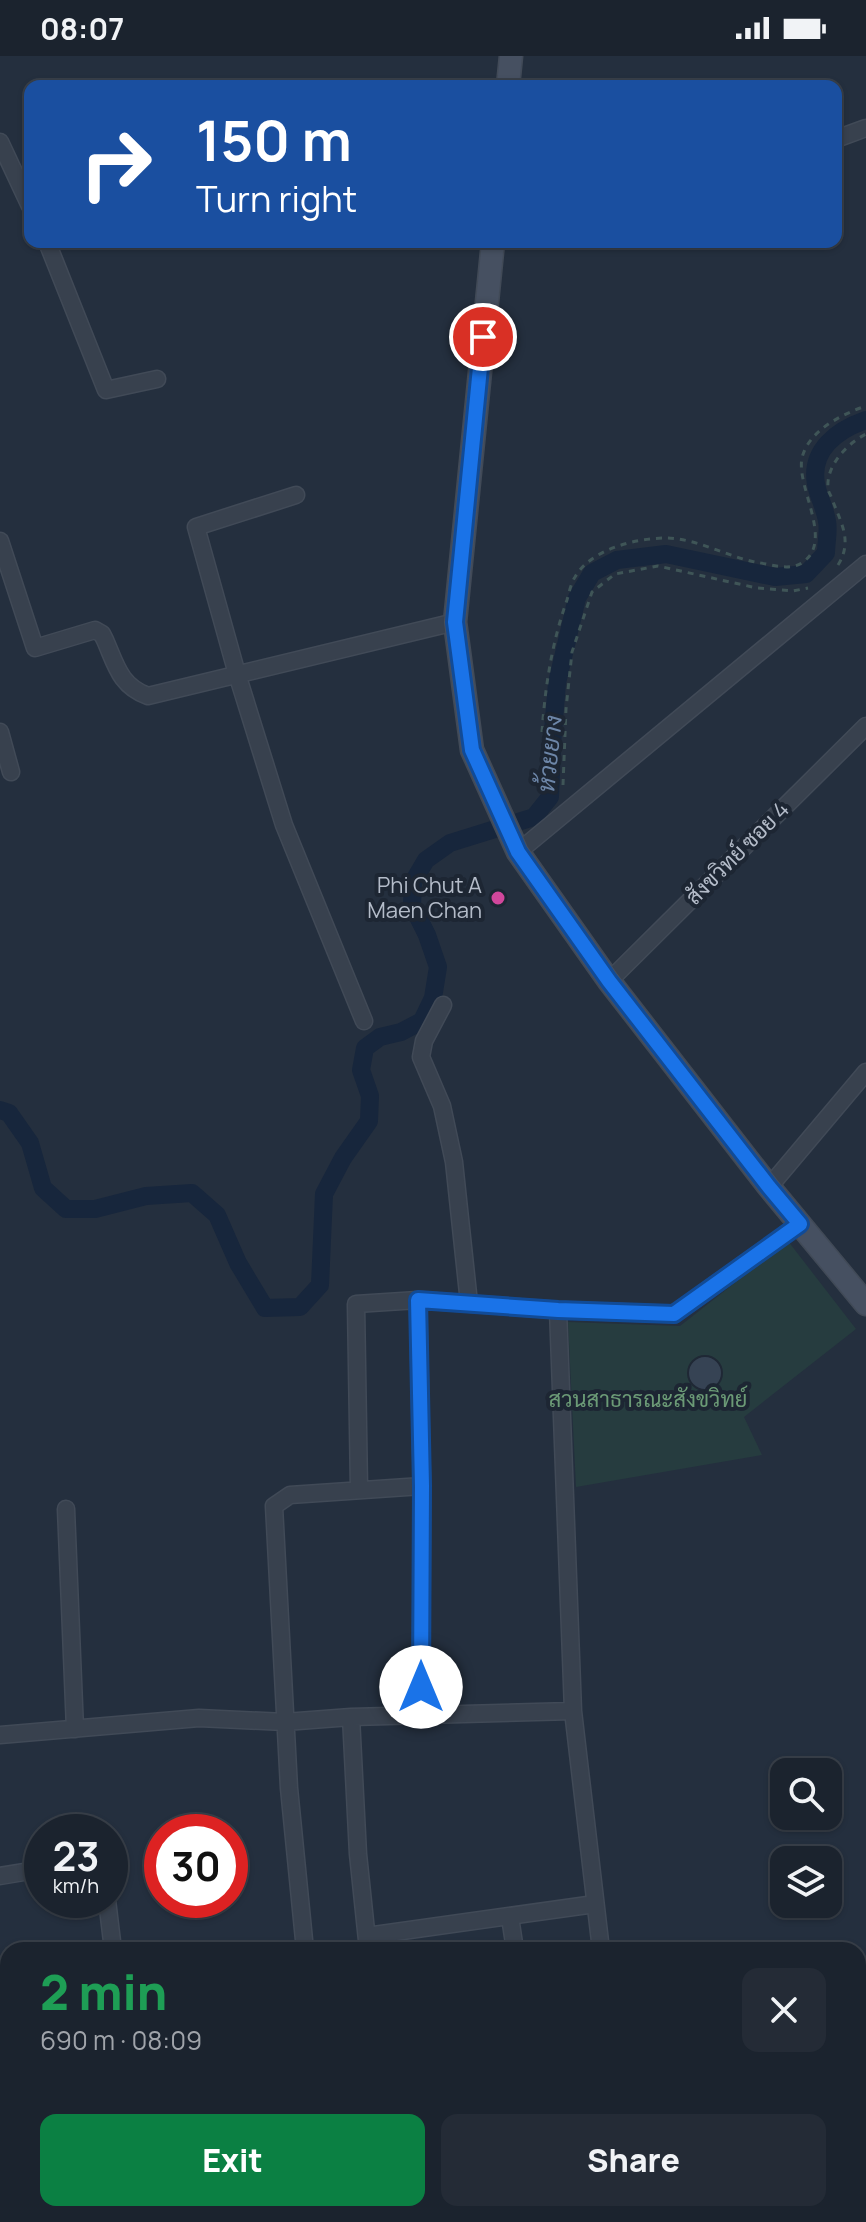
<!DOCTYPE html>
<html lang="en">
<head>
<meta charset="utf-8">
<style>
	body { margin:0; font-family:Manrope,Sarabun,sans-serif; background:#242b36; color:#f1f3f6; height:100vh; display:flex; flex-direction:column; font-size:30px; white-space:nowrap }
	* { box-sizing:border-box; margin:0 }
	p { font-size:26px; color:#a0a4aa }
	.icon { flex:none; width:44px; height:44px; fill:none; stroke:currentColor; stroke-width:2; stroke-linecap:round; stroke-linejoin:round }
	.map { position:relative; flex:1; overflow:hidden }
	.details { position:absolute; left:0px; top:1886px; width:866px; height:280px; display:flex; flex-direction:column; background:#1b232e; border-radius:24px 24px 0 0; box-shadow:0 2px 6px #0004,0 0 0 2px #39404a }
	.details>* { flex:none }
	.top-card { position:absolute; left:24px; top:24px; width:818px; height:168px; border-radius:16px; box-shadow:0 2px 6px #0004,0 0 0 2px #39404a; background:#1a4fa0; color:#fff; overflow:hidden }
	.tools { position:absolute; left:770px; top:1702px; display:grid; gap:16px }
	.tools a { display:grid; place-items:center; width:72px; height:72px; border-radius:16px; background:#1b232e; box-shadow:0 2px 6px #0004,0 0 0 2px #39404a; font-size:40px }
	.speed { position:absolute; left:24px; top:1758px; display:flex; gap:16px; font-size:40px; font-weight:700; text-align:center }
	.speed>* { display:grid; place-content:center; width:104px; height:104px; border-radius:50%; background:#1b232e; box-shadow:0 2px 6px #0004,0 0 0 2px #39404a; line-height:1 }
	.speed small { font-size:20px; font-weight:400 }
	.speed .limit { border:12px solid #d22; background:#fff; color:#111 }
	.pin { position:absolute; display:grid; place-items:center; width:68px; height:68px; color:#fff; margin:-34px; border:4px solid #fff; border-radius:50%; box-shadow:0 2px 8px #0007 }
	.me { position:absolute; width:88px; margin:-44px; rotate:0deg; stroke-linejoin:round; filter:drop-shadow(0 0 6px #0008) }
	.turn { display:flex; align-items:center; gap:28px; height:168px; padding:0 40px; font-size:36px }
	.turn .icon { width:104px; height:104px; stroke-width:2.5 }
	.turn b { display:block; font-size:56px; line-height:68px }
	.round { display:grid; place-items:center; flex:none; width:84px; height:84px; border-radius:16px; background:#242b36 }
	.summary { display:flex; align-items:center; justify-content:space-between; height:136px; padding:0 40px }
	h1 { font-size:48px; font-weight:800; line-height:60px; color:#1e9e55 }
	.cta { display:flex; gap:16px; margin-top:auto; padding:16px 40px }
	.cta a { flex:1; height:92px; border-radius:16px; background:#0b8043; color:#fff; font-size:32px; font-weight:800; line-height:92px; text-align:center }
	.cta a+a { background:#242b36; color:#f1f3f6 }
	.status { display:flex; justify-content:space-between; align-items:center; height:56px; padding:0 40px; background:#1b232e; direction:ltr }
	.status svg { height:22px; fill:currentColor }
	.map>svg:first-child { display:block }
</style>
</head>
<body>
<div class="status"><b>08:07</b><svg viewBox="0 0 49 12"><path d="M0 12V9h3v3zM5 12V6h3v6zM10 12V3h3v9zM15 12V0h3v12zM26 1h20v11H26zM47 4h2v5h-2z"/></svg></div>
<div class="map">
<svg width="866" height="2166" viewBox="0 0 866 2166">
	<rect width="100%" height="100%" fill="#242f3e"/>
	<!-- green -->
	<path fill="#263c3f" d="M788 1185 856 1273 744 1361 762 1399 576 1431 568 1266 680 1270Z"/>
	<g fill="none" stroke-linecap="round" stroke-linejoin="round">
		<!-- canal -->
		<path stroke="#17263c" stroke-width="18" d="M0 1054 9 1057 30 1087 43 1132 66 1153H95L146 1140 192 1137 217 1159 238 1207 265 1252 300 1251 320 1229 324 1138 343 1102 369 1065 370 1040 361 1014 365 992 380 981 401 976 422 965 433 942 438 911 427 879 412 849 413 826 426 804 450 787 534 761 550 741 552 688 557 627 577 542 592 517 617 504 666 498 775 521 806 518 826 497C826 487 829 475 827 465 825 452 818 440 816 428 810 394 837 374 866 364"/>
	</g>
	<!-- building -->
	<path fill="#364354" stroke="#1f2835" stroke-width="2" d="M688 1317a17 17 0 1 1 34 0a17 17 0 1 1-34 0Z"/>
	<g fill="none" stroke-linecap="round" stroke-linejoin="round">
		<!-- lane casing -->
		<g stroke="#414a57" stroke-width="11">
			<path id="lane" d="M458 2158 461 2166"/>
		</g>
		<!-- street casing -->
		<g stroke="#414a57" stroke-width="19">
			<path id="street" d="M836 83 866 72
				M0 86 30 150
				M47 186 106 334 157 323
				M296 439 196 471 237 618 284 769 364 965
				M0 485 35 592 95 574 102 578 105 584C116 609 120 630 148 640L455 566
				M0 676 11 716
				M518 796 866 508
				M609 925 866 670
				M443 949 424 985 421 1001 442 1050 454 1106 469 1247
				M769 1131 866 1016
				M418 1244 422 1430 421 1660
				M359 1433 356 1248 418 1244 558 1254
				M66 1453 75 1673
				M351 1661 358 1798 368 1894
				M0 1679 199 1662 285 1666 351 1661 573 1655
				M0 1820 42 1813
				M107 1844 113 1894
				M510 1861 515 1894
				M367 1880 595 1848
				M305 1894 289 1732 274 1450 290 1439 422 1430
				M601 1894 573 1655 558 1254 674 1258 800 1168
				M148 2158 149 2166
				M313 2158 315 2166
				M762 2158 764 2166"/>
		</g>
		<!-- secondary casing -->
		<g stroke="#414a57" stroke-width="25">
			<path id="secondary" d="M508 30 511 0
				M493 186 455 566 472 694 518 796 609 925 769 1131 866 1248"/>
		</g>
		<!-- primary casing -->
		<g stroke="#414a57" stroke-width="29">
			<path id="primary" d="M858 1991 866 1990
				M858 2020H866
				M173 2166 194 2158
				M257 2166 278 2158"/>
		</g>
		<!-- path -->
		<path stroke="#3f5557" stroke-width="3" stroke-dasharray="6 6" stroke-linecap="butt" d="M838 509C853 485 841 467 832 443 831 439 828 436 828 432 826 409 848 387 866 378
			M542 676C545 631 552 586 567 544 569 537 571 527 575 521 591 493 636 482 667 482 698 483 726 500 755 506 770 508 790 516 803 506 834 485 796 431 802 402 808 375 842 358 866 350
			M563 729 566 653 572 596 592 536 615 518 658 510 757 532 793 535 808 532"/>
		<!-- lane -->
		<use href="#lane" stroke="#38414e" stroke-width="8"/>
		<!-- street -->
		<use href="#street" stroke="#38414e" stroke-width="16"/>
		<!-- secondary -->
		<use href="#secondary" stroke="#465061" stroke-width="22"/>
		<!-- primary -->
		<use href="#primary" stroke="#56606e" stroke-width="26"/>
	</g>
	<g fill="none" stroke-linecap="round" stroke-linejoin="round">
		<!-- route casing -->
		<g stroke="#114b97" stroke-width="20">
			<path id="route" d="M421 1631 422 1430 418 1244 558 1254 674 1258 800 1168 769 1131 609 925 518 796 472 694 455 566 483 281"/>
		</g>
		<!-- route -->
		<use href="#route" stroke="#1a73e8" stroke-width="14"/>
	</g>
	<!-- markers -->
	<circle fill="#d1479c" stroke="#1d2633" stroke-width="3" cx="498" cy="842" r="8"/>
	<g text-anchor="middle" stroke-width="8" stroke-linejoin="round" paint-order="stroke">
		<!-- street labels -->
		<g font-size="22" fill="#b4bcc9" stroke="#1d2633">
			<text transform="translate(737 797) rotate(-45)" y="8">สังขวิทย์ ซอย 4</text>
		</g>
		<!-- poi labels -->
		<g font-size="22" fill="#b4bcc9" stroke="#1d2633" text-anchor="end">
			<text x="482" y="837">Phi Chut A<tspan x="482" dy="25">Maen Chan</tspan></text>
		</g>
		<!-- park labels -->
		<g font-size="22" fill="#6b9a76" stroke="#1d2633">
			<text x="648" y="1351">สวนสาธารณะสังขวิทย์</text>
		</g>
		<!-- water labels -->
		<g font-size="24" font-style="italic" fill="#6d86a8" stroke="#1d2633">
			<text transform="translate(550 698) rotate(-84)" y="8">ห้วยยาง</text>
		</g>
	</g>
</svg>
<div class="tools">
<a><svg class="icon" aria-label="search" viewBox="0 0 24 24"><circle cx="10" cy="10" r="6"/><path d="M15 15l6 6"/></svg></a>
<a><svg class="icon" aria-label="layers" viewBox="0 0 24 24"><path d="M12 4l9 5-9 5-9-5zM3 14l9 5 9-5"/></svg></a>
</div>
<div class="speed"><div>23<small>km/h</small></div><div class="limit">30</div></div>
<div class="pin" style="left:483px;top:281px;background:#d93025"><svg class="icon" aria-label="arrive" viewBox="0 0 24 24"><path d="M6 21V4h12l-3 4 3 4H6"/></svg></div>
<svg class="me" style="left:421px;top:1631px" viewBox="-20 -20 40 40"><circle r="19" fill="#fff"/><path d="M0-13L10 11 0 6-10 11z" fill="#1a73e8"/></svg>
<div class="top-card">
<div class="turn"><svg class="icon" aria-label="right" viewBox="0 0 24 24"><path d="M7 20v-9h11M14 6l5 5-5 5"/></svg><div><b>150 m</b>Turn right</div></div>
</div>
<section class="details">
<div class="summary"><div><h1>2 min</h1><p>690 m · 08:09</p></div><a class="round"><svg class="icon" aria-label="close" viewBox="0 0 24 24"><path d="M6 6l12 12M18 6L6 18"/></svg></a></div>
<div class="cta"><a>Exit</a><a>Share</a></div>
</section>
</div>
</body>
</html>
